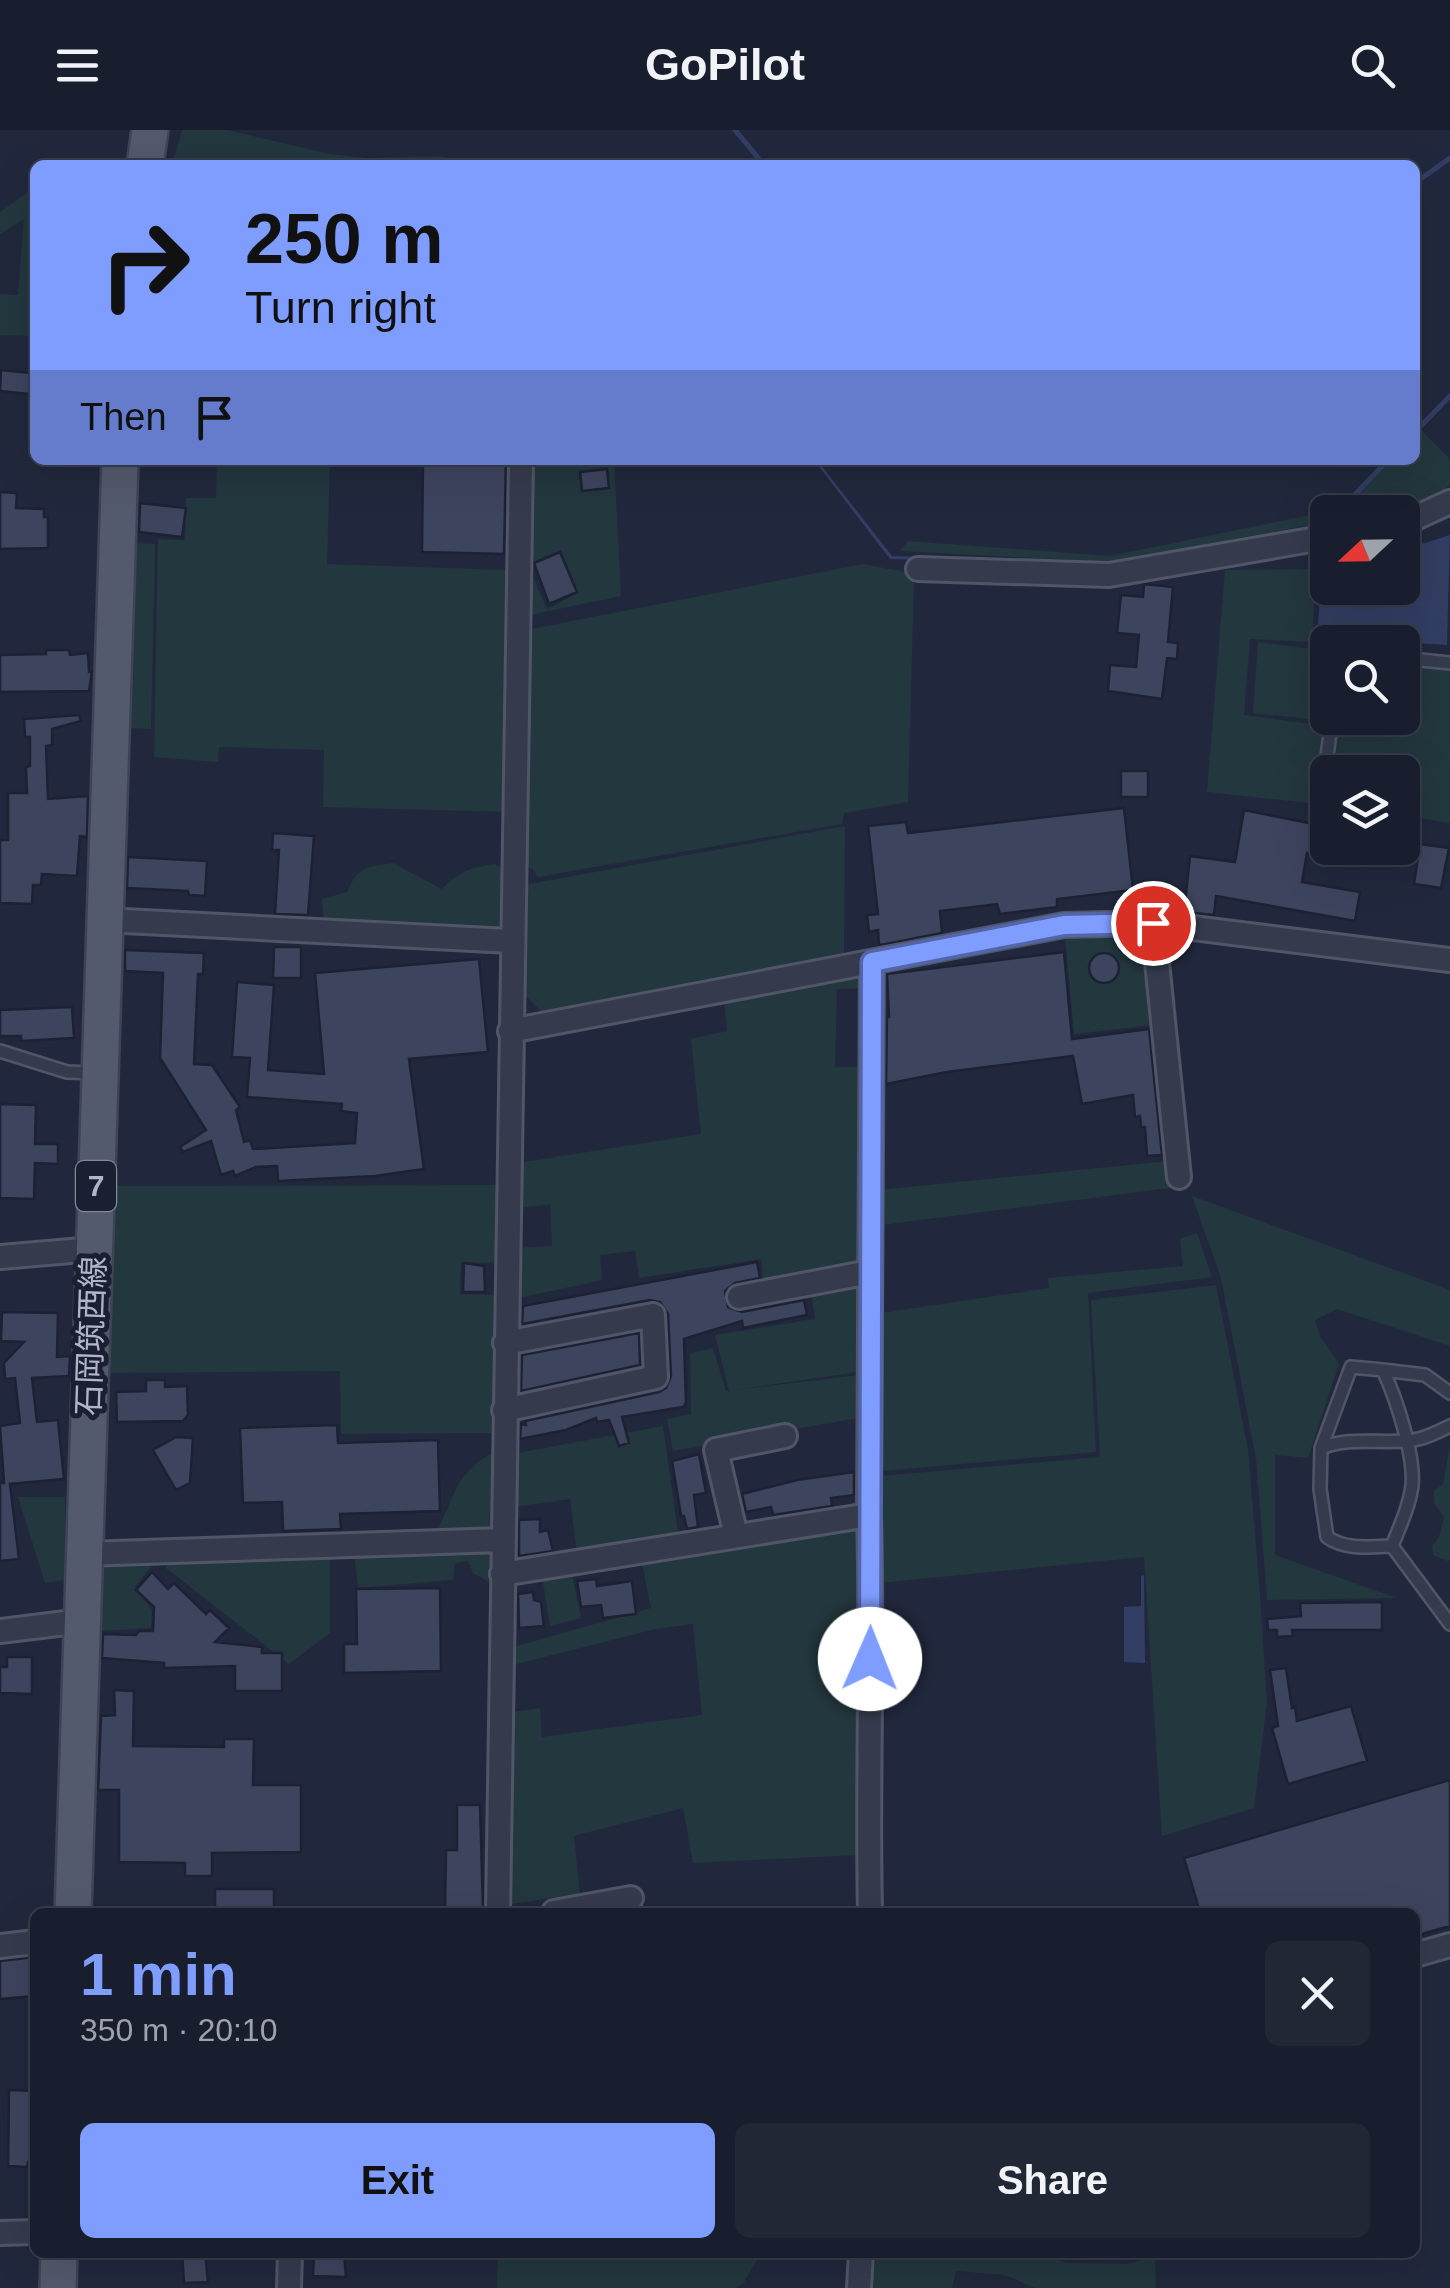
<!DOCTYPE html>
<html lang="en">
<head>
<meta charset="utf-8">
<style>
	body { margin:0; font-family:Arial,"Noto Sans JP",sans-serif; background:#222736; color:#f1f3f6; height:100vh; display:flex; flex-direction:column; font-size:38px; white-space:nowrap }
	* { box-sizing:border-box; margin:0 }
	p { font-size:32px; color:#9fa2aa }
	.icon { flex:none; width:55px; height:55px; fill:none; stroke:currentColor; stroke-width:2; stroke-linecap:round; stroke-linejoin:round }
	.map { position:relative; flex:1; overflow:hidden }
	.details { position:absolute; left:30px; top:1778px; width:1390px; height:350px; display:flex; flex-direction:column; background:#191e2e; border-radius:15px; box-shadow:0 10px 40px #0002,0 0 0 2px #373c4a }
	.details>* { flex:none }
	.hud { position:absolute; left:30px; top:30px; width:1390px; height:305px; border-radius:15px; box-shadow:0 10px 40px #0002,0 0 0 2px #373c4a; background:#7f9cff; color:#111; overflow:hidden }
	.needle { width:65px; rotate:248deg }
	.tools { position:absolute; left:1310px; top:365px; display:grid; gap:20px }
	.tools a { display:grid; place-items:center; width:110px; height:110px; border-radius:15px; background:#191e2e; box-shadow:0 10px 40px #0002,0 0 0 2px #373c4a; font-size:50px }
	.pin { position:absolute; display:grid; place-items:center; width:85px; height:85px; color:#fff; margin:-42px; border:5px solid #fff; border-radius:50%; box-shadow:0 2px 10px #0007 }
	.me { position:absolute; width:110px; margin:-55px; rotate:1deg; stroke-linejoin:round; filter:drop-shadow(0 0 8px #0008) }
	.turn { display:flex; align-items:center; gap:35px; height:210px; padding:0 50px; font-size:45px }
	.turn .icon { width:130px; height:130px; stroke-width:2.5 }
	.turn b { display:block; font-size:70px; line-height:85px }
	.then { display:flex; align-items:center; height:95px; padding:0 50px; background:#0003; gap:20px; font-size:38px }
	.round { display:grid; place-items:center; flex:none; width:105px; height:105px; border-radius:15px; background:#222736 }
	.head { display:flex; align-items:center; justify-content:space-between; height:170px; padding:0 50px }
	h1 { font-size:60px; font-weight:700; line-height:75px; color:#7f9cff }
	.button { display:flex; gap:20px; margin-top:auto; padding:20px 50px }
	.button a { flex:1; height:115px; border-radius:15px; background:#7f9cff; color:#111; font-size:40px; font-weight:700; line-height:115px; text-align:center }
	.button a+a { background:#222736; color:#f1f3f6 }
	header { display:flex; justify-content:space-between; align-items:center; height:130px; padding:0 50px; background:#191e2e; font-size:45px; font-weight:700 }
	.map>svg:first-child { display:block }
</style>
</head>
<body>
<header><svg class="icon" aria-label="menu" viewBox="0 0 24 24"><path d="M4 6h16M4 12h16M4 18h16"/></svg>GoPilot<svg class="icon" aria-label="search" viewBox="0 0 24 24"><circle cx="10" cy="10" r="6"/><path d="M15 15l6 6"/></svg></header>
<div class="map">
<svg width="1450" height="2158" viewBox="0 0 1450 2158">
	<rect width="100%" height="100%" fill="#21283d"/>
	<!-- green -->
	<path fill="#23373e" d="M182 0H228L329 24 368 28 438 26 502 35H172Z
		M35 57V206L0 205V164L18 165 24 89 0 104V82Z
		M1421 300 1450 329V355L1420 377 1382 382H1328L1327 392 1109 432 900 421 908 411 1110 426 1344 378 1392 330H1415V307Z
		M217 330H330L327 434 507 440 513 446 509 682 323 677 324 620 219 617 218 632 154 627 158 409 185 410 186 368H216Z
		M532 330H614L621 466 530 485V440L547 479 578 463 561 420 528 434V376L537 369 532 371Z
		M131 413 155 414 151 599 122 598Z
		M863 434 910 443 914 450 908 672 844 683 842 694 537 747 534 740 527 737 531 499Z
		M1316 439 1312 512 1250 509 1244 585 1328 596 1317 674 1207 662 1225 440Z
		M1258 512 1327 521 1326 591 1253 583Z
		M1403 533 1450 539V693L1403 686 1402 642H1330L1336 588H1402Z
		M845 696 844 823 545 885 523 863 524 755Z
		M393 733 442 759C458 742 472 737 495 734L509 743 504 790 497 799 324 792 322 769 347 762C358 736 367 737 393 733Z
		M1147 801 1153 895 1074 904 1065 805Z
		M864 839 863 858 837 859 835 937H864L861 1136 764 1156 761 1129 639 1148 635 1121 600 1125 602 1150 514 1169 515 1118 552 1116 550 1074 519 1078 518 1033 701 1004 691 909 727 901 724 867Z
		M1169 1031 1170 1058 881 1095 877 1060Z
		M498 1055 497 1133 461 1132 460 1164 497 1165 495 1303 341 1304 340 1241 106 1243 111 1056Z
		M1192 1066 1450 1160V1216L1337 1179 1315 1190 1320 1206 1339 1234 1308 1328 1275 1325V1425L1397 1468 1267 1470 1256 1329 1221 1148Z
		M1197 1103 1212 1147 1088 1163 1096 1322 883 1341 881 1183 1049 1158 1048 1148 1183 1136 1180 1109Z
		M861 1151 858 1242 735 1260 860 1245 863 1287 673 1321 667 1289 691 1284 690 1223 713 1218 726 1261H729L715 1205 815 1189 811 1162Z
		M1216 1155 1248 1319 1260 1464 1267 1574 1254 1678 1162 1706 1144 1427 879 1453 880 1346 1100 1327 1091 1170Z
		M663 1296 679 1409 577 1424 570 1369 514 1377 512 1324Z
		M1450 1315V1430L1448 1431 1433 1425 1432 1416 1439 1407 1444 1387 1434 1373V1361L1443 1354Z
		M493 1322 496 1396 438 1399C457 1362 454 1346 493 1322Z
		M18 1367H65L66 1450 45 1453Z
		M862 1392 859 1725 693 1733 683 1678 574 1706 580 1764 512 1774 511 1582 540 1578 542 1607 702 1585 693 1494 655 1499 509 1536 510 1518 651 1478 641 1428Z
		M491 1418 490 1453 473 1443 468 1431 455 1433 453 1450 358 1458 354 1422Z
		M330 1426V1503L289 1534 166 1438 170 1427Z
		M159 1427 135 1457 152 1480 151 1498 100 1501 101 1430Z
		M571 1440 581 1488 550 1496 542 1446Z
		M498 2123V2122L761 2123 743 2154 735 2158H497Z
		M876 2123H1030L1068 2133 1126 2134 1155 2127 1156 2158H1035L1005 2145 956 2141 952 2158H871Z"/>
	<!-- water -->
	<path fill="#323e63" d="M814 330H817L892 426 1107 433 1327 393V396L1108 435 890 429Z
		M1450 405 1447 515 1317 507 1322 445 1327 443 1328 458H1402L1403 420Z
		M1144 1445 1145 1533 1124 1532V1477L1141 1476V1446Z"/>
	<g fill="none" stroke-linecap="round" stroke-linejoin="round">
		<!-- stream -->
		<path stroke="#323e63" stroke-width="5" d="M735 0 764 35
			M1415 53 1450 28
			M1415 302 1450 266
			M1346 374 1388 330"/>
	</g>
	<!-- building -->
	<path fill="#3d445d" stroke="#1c2234" stroke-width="2.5" d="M1 240 31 243 29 264 0 261Z
		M423 330H506L504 424 422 422Z
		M607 339 609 358 582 361 580 342Z
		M0 362 17 363 16 378 44 379V387H48V418L0 419Z
		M140 373 186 378 182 407 139 402Z
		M560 422 577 462 549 474 534 433Z
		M1144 454 1173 457 1168 512 1178 513 1177 529 1167 528 1162 569 1108 561 1110 535 1136 537 1139 505 1117 503 1121 465 1143 467Z
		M46 520H69L70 525 88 523 89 542H92L89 561 0 562V525L46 524Z
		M79 585 81 591 52 599V615L46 616 48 669 88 666 87 707 80 706 77 746 42 744 41 755H33L32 774 0 773V710H8V663H27L26 637 30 636V607H25L24 589Z
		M1121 641H1148V667H1121Z
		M1124 678 1133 760 1057 769V777L1000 784 997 774 940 781 942 803 886 814 879 815 878 800 869 802 867 785 878 784 868 696 906 692 908 703Z
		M1244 680 1328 697V718H1367L1365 732 1307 723 1302 752 1360 762 1355 791 1216 766 1214 785 1184 782 1190 726 1235 732Z
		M273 703 314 706 308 785 275 784 279 720H272Z
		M1420 714 1449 718 1441 758 1414 754Z
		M128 727 207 731 205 766 189 765 188 761 127 758Z
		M274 817H301V848H273Z
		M125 820 204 823 203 844H198L194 934 212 935 240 977 236 980 244 1012 250 1010 253 1019 355 1013 357 983 341 981 342 974 247 967 250 928 232 927 237 852 274 855 268 940 324 944 315 843 479 829 488 922 409 929 424 1039 375 1046 278 1051 277 1036 256 1037 235 1046 233 1041 221 1045 211 1011 183 1022 180 1017 206 1000 160 928 163 843 125 841Z
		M1064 822 1072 909 1149 899 1162 1025 1147 1026 1145 997H1141L1140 986 1135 987 1133 965 1082 974 1073 926 947 942 886 954 887 887H889L887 844Z
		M1089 838a15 15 0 1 1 30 0a15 15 0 1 1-30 0Z
		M72 877 74 908 21 911V906H0V880Z
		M0 974 36 975 35 1014H58V1034L35 1033 34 1069 0 1068Z
		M757 1132 760 1148 735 1153 725 1161 728 1177 742 1182 804 1170 807 1185 743 1198 742 1191 684 1209 686 1273 683 1277 622 1287 629 1313 619 1316 609 1290 597 1292 596 1288 566 1300 520 1309 521 1294 526 1295 525 1291 659 1262 666 1258 671 1246 668 1184 660 1172 650 1170 522 1194 523 1176Z
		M464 1133 484 1136 485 1162H463Z
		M2 1182 58 1183 57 1227 70 1226 69 1246 32 1248 37 1292 58 1290 64 1349 10 1354 19 1429 0 1431V1353H4L0 1296 20 1293 15 1248 5 1249 4 1233 24 1212 1 1211Z
		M639 1203 640 1235 521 1261 522 1225Z
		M146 1250H165V1257L187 1256 188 1285 183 1291 117 1292 116 1262 146 1261Z
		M337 1295 338 1313 438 1310 440 1381 340 1384 341 1399 283 1401 282 1372 243 1373 240 1298Z
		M176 1307 193 1308 190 1353 176 1360 153 1320Z
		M699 1324 706 1363 694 1365 698 1397 687 1399 684 1386H681L672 1331Z
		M854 1342V1365L831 1368 832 1376 773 1385 771 1377 746 1382 742 1364 797 1350Z
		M540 1389V1402L548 1400 553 1421 519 1426V1390Z
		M152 1442 168 1459 174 1453 206 1484 210 1480 229 1498 215 1512 262 1517V1523H282V1561H235V1536L164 1538V1533L102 1528 103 1504 136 1505 139 1501H153L154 1477 136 1460Z
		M596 1449 597 1456 632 1451 636 1484 603 1488 601 1475 581 1477 577 1451Z
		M440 1458 441 1541 344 1543V1514H357L356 1459Z
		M533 1462 534 1470 541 1472 544 1496 519 1498 518 1464Z
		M1382 1472V1500H1292L1293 1506 1277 1507V1500H1268L1267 1489 1301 1486 1300 1473Z
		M7 1527H32V1564L0 1563V1537H7Z
		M1286 1538 1292 1578 1295 1577 1297 1591 1351 1576 1367 1631 1288 1654 1272 1598 1278 1596 1270 1540Z
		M114 1560 134 1561 133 1616 224 1617V1609H254L253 1655H301V1722L212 1723V1746H185V1733L119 1732V1660H98L101 1586 115 1585Z
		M1450 1650V1796L1415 1806V1782H1200L1184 1728Z
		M457 1675H480L483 1778 445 1777 446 1720H457Z
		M215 1759H274V1782H215Z
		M35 1827V1866L0 1869V1831Z
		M9 1960 35 1961 33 2032H28L27 2037 8 2036Z
		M182 2122H205L208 2152 184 2153Z
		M314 2122H344L346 2147 313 2146Z"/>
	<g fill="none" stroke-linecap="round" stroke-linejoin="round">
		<!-- lane casing -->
		<g stroke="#505668" stroke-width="16">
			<path id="lane" d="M1402 528 1450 533
				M1320 680 1332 588
				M0 921 67 942 95 943
				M1383 1240 1425 1245 1450 1263
				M1321 1318C1349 1307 1374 1313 1403 1311 1421 1311 1435 1303 1450 1296
				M1392 1416C1400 1396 1409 1377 1412 1356 1415 1325 1396 1268 1383 1240L1351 1237 1321 1318 1320 1359 1327 1407C1345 1420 1370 1417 1392 1416L1450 1494"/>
		</g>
		<!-- street casing -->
		<g stroke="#505668" stroke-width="28">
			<path id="street" d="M1402 394 1450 372
				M918 439 1109 445 1328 407
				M105 790 512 811
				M1153 793 1179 1047
				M510 901 1064 795 1153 793 1450 830
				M0 1127 94 1119
				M739 1167 870 1142
				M504 1280 656 1247 653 1185 505 1213
				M736 1406 716 1320 785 1306
				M84 1424 502 1410
				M502 1444 869 1385
				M0 1501 82 1491
				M498 1782 521 330
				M554 1782 631 1768
				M870 1782C867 1650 873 1518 869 1385L872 832
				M0 1816 35 1812
				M1415 1825 1450 1815
				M0 2103 35 2102
				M289 2158 290 2122
				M859 2158 861 2122"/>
		</g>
		<!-- primary casing -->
		<g stroke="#3e4456" stroke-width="40">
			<path id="primary" d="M145 35 150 0
				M73 1782 120 330
				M58 2158 59 2122"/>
		</g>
		<!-- lane -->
		<use href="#lane" stroke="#353b4d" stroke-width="11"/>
		<!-- street -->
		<use href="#street" stroke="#353b4d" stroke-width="22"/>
		<!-- primary -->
		<use href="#primary" stroke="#535a6d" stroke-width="35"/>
	</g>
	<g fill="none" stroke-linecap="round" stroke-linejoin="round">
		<!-- route casing -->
		<g stroke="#5365a6" stroke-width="25">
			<path id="route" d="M870 1529 872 832 1064 795 1153 793"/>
		</g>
		<!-- route -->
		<use href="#route" stroke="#7f9cff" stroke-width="18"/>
	</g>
	<g text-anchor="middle" stroke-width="10" stroke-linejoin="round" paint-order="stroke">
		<!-- shield labels -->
		<rect fill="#1a2032" stroke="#83899c" stroke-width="2.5" x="76" y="1031" width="40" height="50" rx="8"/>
		<g font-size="30" font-weight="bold" fill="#b0b6c9">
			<text x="96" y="1066">7</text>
		</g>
		<!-- street labels -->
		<g font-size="32" fill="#b0b6c9" stroke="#1a2032">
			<text transform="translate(91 1206) rotate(-88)" y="11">石岡筑西線</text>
		</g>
	</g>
</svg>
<div class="tools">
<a><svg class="needle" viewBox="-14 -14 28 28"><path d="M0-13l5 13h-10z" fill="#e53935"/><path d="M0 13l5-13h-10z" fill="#9fa2aa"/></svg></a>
<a><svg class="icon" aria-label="search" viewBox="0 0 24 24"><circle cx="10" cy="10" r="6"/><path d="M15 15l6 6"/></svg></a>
<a><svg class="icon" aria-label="layers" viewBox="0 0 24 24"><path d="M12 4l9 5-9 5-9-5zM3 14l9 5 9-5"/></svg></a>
</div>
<div class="pin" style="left:1153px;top:793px;background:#d93025"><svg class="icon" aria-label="arrive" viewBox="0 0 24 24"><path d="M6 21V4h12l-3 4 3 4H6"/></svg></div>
<svg class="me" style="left:870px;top:1529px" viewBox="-20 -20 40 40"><circle r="19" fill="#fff"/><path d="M0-13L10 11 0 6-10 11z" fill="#7f9cff"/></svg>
<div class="hud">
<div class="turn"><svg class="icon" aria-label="right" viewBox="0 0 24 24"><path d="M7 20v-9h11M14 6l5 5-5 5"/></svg><div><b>250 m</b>Turn right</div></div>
<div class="then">Then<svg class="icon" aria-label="arrive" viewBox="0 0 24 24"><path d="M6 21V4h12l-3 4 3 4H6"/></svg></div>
</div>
<section class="details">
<div class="head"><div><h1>1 min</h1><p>350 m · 20:10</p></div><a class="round"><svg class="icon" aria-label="close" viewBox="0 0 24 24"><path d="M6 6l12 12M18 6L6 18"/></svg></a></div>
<div class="button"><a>Exit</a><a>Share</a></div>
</section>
</div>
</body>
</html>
